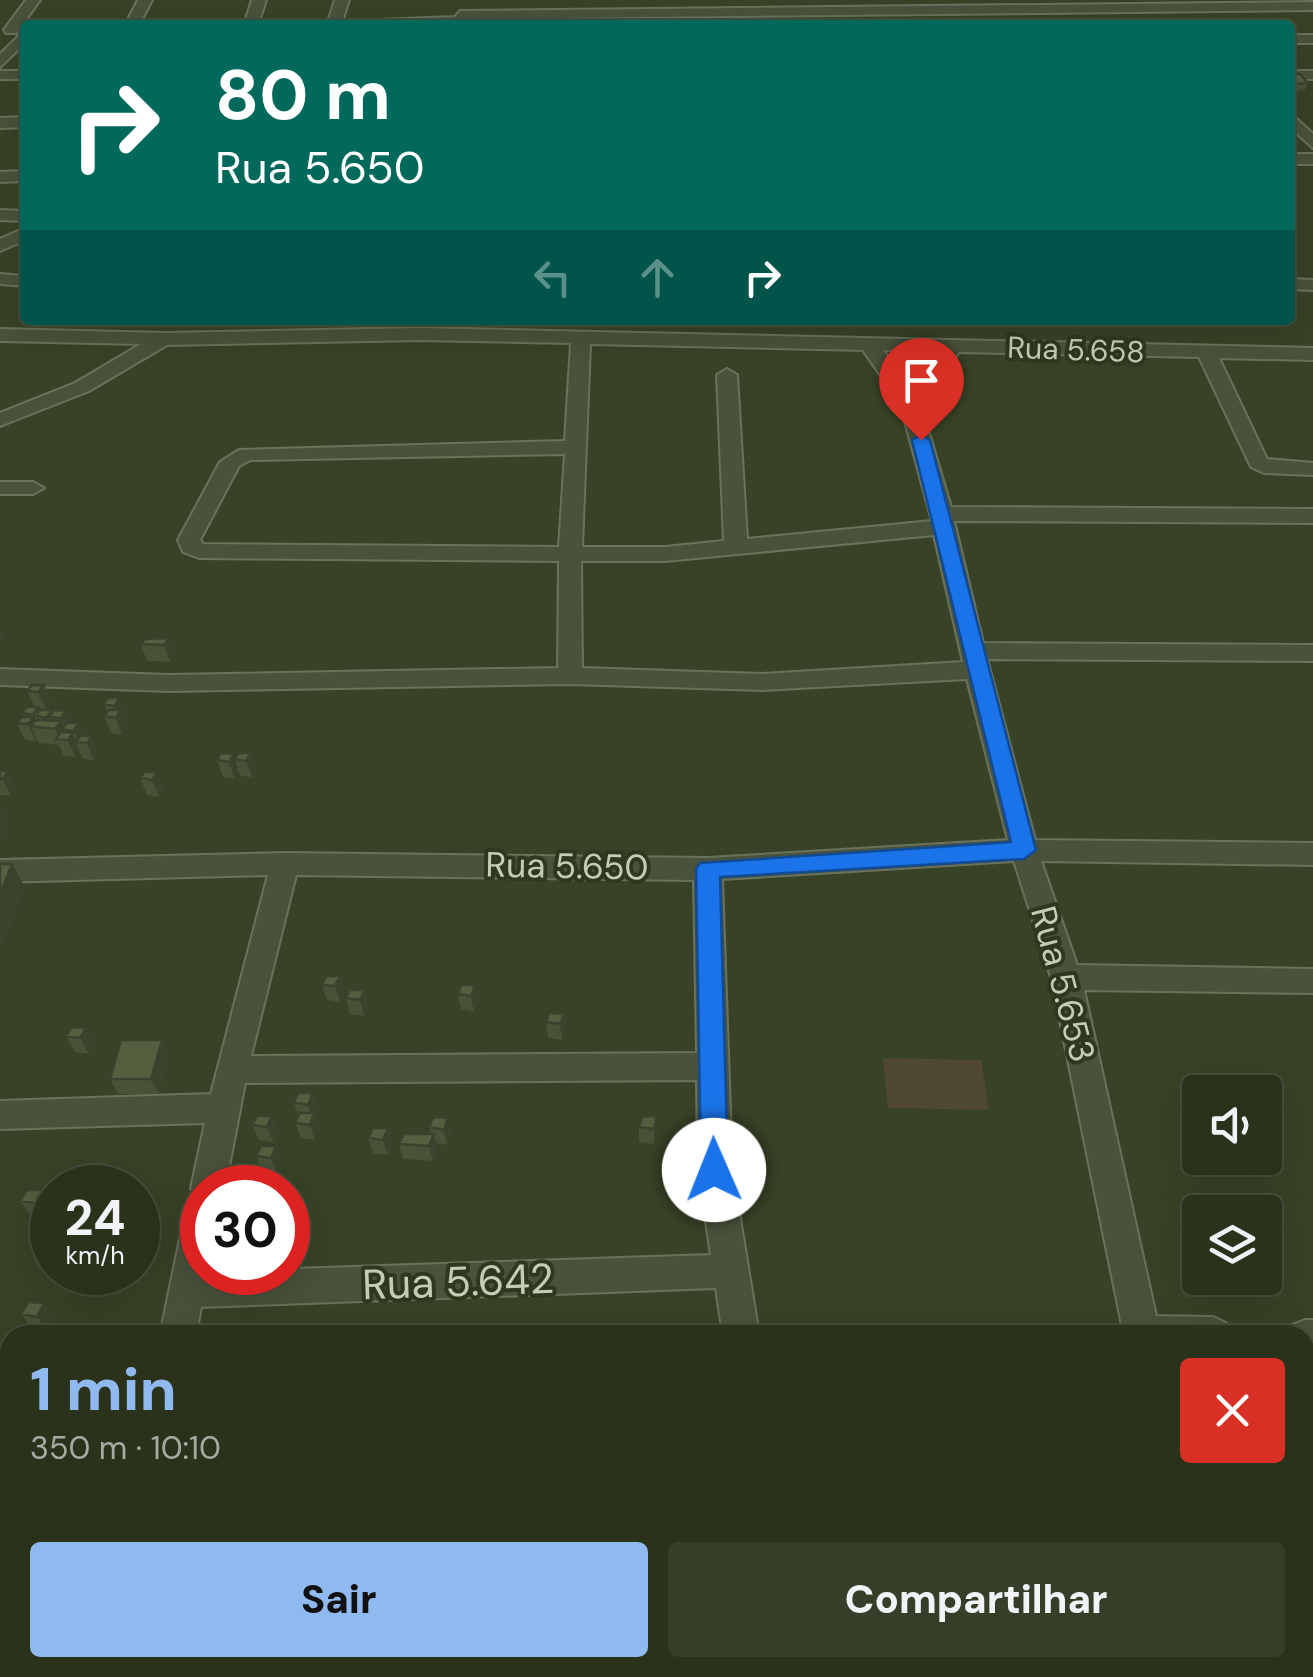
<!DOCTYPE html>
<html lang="pt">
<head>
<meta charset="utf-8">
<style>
	body { margin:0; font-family:"DM Sans",sans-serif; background:#363e29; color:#f1f3f6; height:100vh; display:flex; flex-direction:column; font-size:38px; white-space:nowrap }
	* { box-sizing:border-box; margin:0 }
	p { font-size:32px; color:#a5aaa3 }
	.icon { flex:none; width:55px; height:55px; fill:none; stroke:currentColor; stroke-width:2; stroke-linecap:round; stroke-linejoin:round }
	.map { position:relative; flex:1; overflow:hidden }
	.sheet { position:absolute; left:0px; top:1325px; width:1315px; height:352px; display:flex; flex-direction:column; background:#2a321c; border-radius:30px 30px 0 0; box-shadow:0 10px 40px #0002,0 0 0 2px #464d3b }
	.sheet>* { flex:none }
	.hud { position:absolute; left:20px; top:20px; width:1275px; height:305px; border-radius:10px; box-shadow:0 10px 40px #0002,0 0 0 2px #464d3b; background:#00695c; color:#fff; overflow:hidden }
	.fabs { position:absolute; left:1182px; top:1075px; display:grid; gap:20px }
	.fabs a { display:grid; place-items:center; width:100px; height:100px; border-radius:10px; background:#2a321c; box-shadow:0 10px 40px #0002,0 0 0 2px #464d3b; font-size:50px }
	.speed { position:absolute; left:30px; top:1165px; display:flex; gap:20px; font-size:50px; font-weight:700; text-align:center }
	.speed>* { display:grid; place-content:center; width:130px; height:130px; border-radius:50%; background:#2a321c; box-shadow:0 10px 40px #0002,0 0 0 2px #464d3b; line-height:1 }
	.speed small { font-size:25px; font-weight:400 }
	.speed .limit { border:15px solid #d22; background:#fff; color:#111 }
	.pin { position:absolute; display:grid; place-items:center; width:85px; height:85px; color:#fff; margin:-102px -42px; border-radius:50% 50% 50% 0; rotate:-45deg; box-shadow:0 0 10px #0007 }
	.pin .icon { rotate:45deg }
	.me { position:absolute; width:110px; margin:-55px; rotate:359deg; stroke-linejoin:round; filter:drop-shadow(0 0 8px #0008) }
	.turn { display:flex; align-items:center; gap:35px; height:210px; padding:0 30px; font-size:45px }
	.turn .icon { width:130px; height:130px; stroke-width:2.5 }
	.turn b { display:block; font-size:70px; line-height:85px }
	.lanes { display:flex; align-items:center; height:95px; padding:0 30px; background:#0003; justify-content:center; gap:50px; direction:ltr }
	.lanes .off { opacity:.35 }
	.round { display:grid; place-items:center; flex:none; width:105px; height:105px; border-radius:10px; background:#363e29 }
	.headline { display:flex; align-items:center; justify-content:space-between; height:170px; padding:0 30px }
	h1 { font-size:60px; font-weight:800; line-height:75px; color:#90b9f0 }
	.action { display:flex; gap:20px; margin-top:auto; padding:20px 30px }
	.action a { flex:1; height:115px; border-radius:10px; background:#90b9f0; color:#111; font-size:40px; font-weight:800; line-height:115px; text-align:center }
	.action a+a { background:#363e29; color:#f1f3f6 }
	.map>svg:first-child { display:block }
</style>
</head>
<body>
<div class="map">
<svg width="1313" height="1677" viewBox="0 0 1313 1677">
	<rect width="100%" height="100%" fill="#384226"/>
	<!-- green -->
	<path fill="#504833" d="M883 1058 981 1060 989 1110 888 1108Z"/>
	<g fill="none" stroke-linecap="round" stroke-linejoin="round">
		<!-- minor casing -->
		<g stroke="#69725c" stroke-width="4">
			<path id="minor" d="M26 0H40L16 33H6L4 30Z
				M138 0H152L139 25H125Z
				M252 0H266L258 25H244Z
				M335 0H349L341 25H327Z
				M1313 2V10L466 19 461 25H345L352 21 455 17 460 11Z
				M25 30V43L0 67V54Z
				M1290 35H1313V43H1290Z
				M0 71H25V79H0Z
				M1290 71H1313V79H1290Z
				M1290 113 1313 134V148L1290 127Z
				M25 117V127L0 128V118Z
				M1290 154H1313V164H1290Z
				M25 171V181L0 182V172Z
				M0 210 25 211V221L0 220Z
				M25 228V240L0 251V239Z
				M0 274 25 276V286L0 284Z
				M1290 279 1313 280V290L1290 289Z
				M420 328 1313 348V360L1219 358 1267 459 1313 463V475L1264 473 1251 467 1199 357 959 352 920 403 951 507 1313 509V523L954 521 983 643 1313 645V661L987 659 1035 840 1313 843V865L1041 861 1077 965 1313 969V993L1084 990 1156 1316 1213 1317 1226 1323 1231 1335H1124L1051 977 1014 861 722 879 732 1169 759 1335H723L716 1288 201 1307 196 1335H160L185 1215 190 1204 200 1200 191 1188 205 1123 0 1129V1101L211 1094 268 875 0 882V860L285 853 708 858 1008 840 967 679 762 690 570 684 169 691 0 685V669L169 675 558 668 559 561 199 558 183 552 178 540 220 462 239 450 565 441 571 343 420 340 167 345 89 391 0 426V413L75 383 141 344 0 341V329L164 333ZM590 344 863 350 900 403 932 521 747 539 737 375 727 369 717 375 724 541 665 547H582ZM883 350 940 351 910 389ZM565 454 559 547 203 544 200 540 239 466 250 460ZM934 535 963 662 762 674 582 668 581 561H665ZM296 875 694 880 697 1053 251 1056ZM697 1080 698 1169 711 1255 202 1272V1188H225L245 1083Z
				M0 482H33L44 488 33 494H0Z
				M1305 1320H1313V1356H1305V1335H1288L1292 1325Z
				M10 1511V1551L0 1552V1512Z
				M110 1668H152L150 1677H108Z
				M441 1668H483L482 1677H440Z
				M755 1668H797L798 1677H756Z
				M1200 1668H1242L1244 1677H1202Z"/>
		</g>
		<!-- minor -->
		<use href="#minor" fill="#49523b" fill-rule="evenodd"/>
	</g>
	<!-- wall -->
	<path fill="#485237" d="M1290 73 1308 83 1305 90 1290 91Z
		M169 638 174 655 170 662 147 661 141 644Z
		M44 685 51 702 46 709 39 708 40 710H52L53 712 66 711 71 723H79L84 736 99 752 94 760 83 759 79 751 75 757 64 756 59 745 39 743 37 740 36 741 25 740 17 723 24 717 22 713 35 707 27 691Z
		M108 698 126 715 124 719 127 727 122 735 111 733 104 716 107 713 104 704Z
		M251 753 256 770 252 777 240 776 238 771 234 778 223 777 217 760 235 758Z
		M0 771 17 788 11 796 0 795Z
		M145 772 164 788 159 797 147 795 140 778Z
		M340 976 344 992 340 1002 327 1000 322 985Z
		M461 985 478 1001 474 1012 461 1009 458 994Z
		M364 990 368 1005 364 1016 350 1014 346 998Z
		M564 1014 565 1029 562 1040 548 1038 546 1022Z
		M72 1027 95 1043 89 1054 75 1052 66 1036Z
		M169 1055 159 1094H118L110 1079Z
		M313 1093 318 1108 315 1115 320 1128 315 1140 301 1138 295 1123 298 1115 294 1102Z
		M272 1116 278 1130 273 1142 259 1140 252 1125Z
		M642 1117 657 1131 654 1144 639 1142V1127Z
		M448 1118 451 1133 447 1145 436 1143 437 1149 433 1161 403 1159 399 1144 431 1134 429 1127Z
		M388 1128 392 1143 388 1155 373 1153 368 1138Z
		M256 1156 282 1161 277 1173 262 1171Z
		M20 1201 52 1204 46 1217 31 1215Z
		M21 1314 55 1316 48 1330 32 1328Z
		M10 1475V1500L0 1492V1484Z
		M687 1668H718L716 1673 686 1669Z"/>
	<!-- shaded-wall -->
	<path fill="#3b422d" d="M0 628 5 638 0 644Z
		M169 638 174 655 170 662 164 645Z
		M44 685 51 702 46 709 38 692Z
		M119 698 126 715 124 719 127 727 122 735 116 718 118 714 115 706Z
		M66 711 73 728 66 730 61 718Z
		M34 717 38 727 31 726 37 740 36 741 28 724Z
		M61 721 65 730 62 729 67 740 60 739 55 729Z
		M79 723 86 740 78 742 73 731Z
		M73 733 79 751 75 757 68 740Z
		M92 736 99 752 94 760 87 743Z
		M251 753 256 770 252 777 246 761Z
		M234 754 238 771 234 778 229 762Z
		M8 771 17 788 11 796 3 779Z
		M157 772 164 788 159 797 152 780Z
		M0 806 9 823 3 831 0 824Z
		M0 826 4 834 0 841Z
		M12 864 26 889 0 953V895Z
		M340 976 344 992 340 1002 335 986Z
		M475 985 478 1001 474 1012 471 996Z
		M364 990 368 1005 364 1016 360 1000Z
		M564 1014 565 1029 562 1040 560 1024Z
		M86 1028 95 1043 89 1054 80 1038Z
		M162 1040 169 1055 159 1094 151 1079Z
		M313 1093 318 1108 315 1115 320 1128 315 1140 310 1125 312 1118 308 1105Z
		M272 1116 278 1130 273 1142 267 1127Z
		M657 1116V1131L654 1144V1129Z
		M448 1118 451 1133 447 1145 444 1130Z
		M388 1128 392 1143 388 1155 383 1140Z
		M434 1134 437 1149 433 1161 429 1146Z
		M276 1146 282 1161 277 1173 271 1158Z
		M42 1190 52 1204 46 1217 35 1203Z
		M44 1303 55 1316 48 1330 37 1317Z
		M4 1664 17 1672 15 1677H0Z"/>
	<!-- building -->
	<path fill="#545f40" stroke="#3b422d" stroke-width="2.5" d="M1290 73 1300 74 1308 83 1293 84 1290 81Z
		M169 638 164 645 141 644 145 639Z
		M32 685H44L38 692 27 691Z
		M108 698H119L115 706 104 704Z
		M27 707H38L33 715 22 713Z
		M39 710H52L46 718 37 716Z
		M54 710 66 711 61 718 49 717Z
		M109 710H120L116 718 104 716Z
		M22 717H34L28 724 17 723Z
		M36 720 61 721 55 729 31 726Z
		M67 723H79L73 731 62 729Z
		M61 732 73 733 68 740 56 739Z
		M80 736H92L87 743 76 742Z
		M221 753 234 754 229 762 217 760Z
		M239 753H251L246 761 234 759Z
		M0 771H8L3 779H0Z
		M145 772H157L152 780 140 778Z
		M0 864H12L0 895Z
		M326 976H340L335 986 322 985Z
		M461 985H475L471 996 458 994Z
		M350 990H364L360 1000 346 998Z
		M549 1013 564 1014 560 1024 546 1022Z
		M72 1027 86 1028 80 1038 66 1036Z
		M121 1040H162L151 1079H110Z
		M298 1093H313L308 1105 294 1102Z
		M300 1113H314L310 1125 295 1123Z
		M257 1116H272L267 1127 252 1125Z
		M657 1116 654 1129 639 1127 642 1117Z
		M433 1117 448 1118 444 1130 429 1127Z
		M373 1128H388L383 1140 368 1138Z
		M404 1134H434L429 1146 399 1144Z
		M261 1146H276L271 1158 256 1156Z
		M27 1190H42L35 1203 20 1201Z
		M28 1302 44 1303 37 1317 21 1314Z
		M5 1475H10V1492L0 1490V1484Z"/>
	<!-- route -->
	<path fill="#1a73e8" stroke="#114b97" stroke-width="2.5" d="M921 435 930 440 1036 850 1024 859 720 877 728 1170 724 1178 714 1182 705 1178 701 1170 696 869 700 863 1011 842 912 440Z"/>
	<g text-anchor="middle" stroke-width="8" stroke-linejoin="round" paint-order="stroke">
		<!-- far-street labels -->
		<g font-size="30" fill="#c4ccb8" stroke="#2e381f">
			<text transform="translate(1076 350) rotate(2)" y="10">Rua 5.658</text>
		</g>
		<!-- street labels -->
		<g font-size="35" fill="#c4ccb8" stroke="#2e381f">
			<text transform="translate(567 866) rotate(1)" y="12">Rua 5.650</text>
			<text transform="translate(1063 984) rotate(75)" y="12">Rua 5.653</text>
		</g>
		<!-- near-street labels -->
		<g font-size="42" fill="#c4ccb8" stroke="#2e381f">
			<text transform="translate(458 1281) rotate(-2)" y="15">Rua 5.642</text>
		</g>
	</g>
</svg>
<div class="fabs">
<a><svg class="icon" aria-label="sound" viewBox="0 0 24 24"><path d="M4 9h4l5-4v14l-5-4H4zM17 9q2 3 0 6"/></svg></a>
<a><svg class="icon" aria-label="layers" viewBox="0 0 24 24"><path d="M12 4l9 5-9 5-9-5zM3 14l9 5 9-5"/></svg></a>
</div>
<div class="speed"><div>24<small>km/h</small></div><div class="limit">30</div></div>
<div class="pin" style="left:921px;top:440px;background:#d93025"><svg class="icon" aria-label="arrive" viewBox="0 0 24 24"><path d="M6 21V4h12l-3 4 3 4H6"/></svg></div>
<svg class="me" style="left:714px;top:1170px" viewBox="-20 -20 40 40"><circle r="19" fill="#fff"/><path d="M0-13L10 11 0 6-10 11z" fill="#1a73e8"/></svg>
<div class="hud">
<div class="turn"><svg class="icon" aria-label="right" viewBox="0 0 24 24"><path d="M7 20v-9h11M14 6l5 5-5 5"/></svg><div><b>80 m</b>Rua 5.650</div></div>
<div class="lanes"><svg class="icon off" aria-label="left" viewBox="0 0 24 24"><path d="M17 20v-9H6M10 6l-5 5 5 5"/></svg><svg class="icon off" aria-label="ahead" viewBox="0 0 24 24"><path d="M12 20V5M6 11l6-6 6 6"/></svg><svg class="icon" aria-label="right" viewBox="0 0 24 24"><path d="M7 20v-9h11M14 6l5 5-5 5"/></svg></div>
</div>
<section class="sheet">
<div class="headline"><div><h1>1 min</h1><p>350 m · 10:10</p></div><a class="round" style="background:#d93025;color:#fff"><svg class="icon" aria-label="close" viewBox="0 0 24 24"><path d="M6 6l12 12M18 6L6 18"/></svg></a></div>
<div class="action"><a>Sair</a><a>Compartilhar</a></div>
</section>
</div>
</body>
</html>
